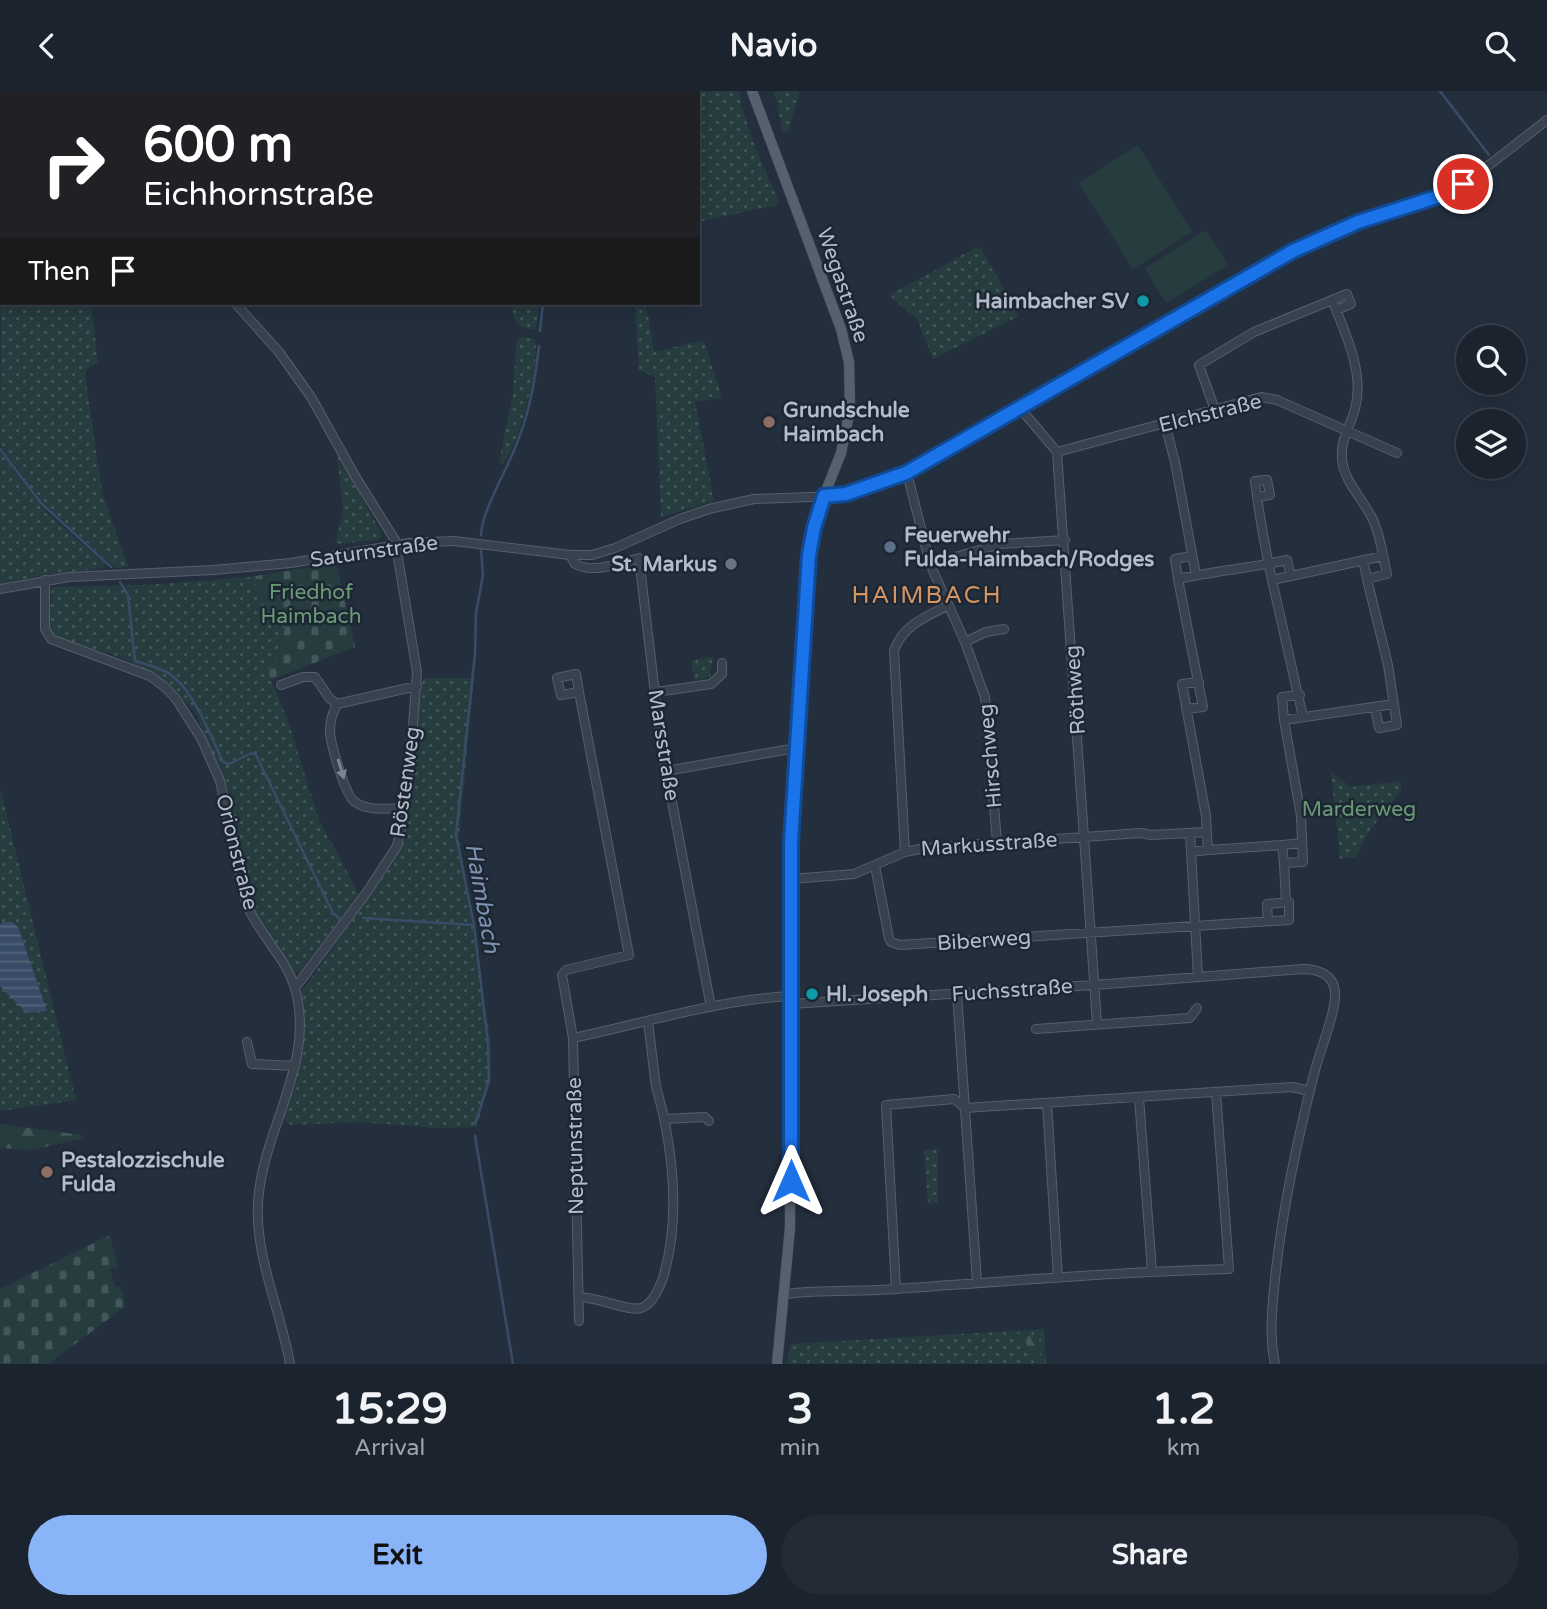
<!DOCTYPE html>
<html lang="en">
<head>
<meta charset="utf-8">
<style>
	body { margin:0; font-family:"Varela Round",sans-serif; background:#242b36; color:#f1f3f6; height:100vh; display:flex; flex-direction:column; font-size:26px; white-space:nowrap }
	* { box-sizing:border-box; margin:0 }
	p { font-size:23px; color:#a0a4aa }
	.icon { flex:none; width:38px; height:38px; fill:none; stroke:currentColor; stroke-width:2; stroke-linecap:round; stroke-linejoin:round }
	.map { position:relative; height:1273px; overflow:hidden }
	.side { display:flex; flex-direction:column; background:#1b232e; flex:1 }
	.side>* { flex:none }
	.guide { position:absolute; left:0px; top:0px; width:700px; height:214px; box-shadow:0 4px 18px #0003,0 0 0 2px #39404a; background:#202124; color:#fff; overflow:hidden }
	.buttons { position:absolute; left:1456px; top:234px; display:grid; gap:14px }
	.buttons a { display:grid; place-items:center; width:70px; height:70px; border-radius:50%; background:#1b232e; box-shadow:0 4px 18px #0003,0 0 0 2px #39404a; font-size:35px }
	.pin { position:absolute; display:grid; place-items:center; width:60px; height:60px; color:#fff; margin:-30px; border:4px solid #fff; border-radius:50%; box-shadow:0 2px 7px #0007 }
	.me { position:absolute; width:77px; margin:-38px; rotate:0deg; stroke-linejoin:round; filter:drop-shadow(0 0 5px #0008) }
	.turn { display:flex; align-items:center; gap:24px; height:147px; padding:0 28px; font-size:32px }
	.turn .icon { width:91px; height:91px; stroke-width:2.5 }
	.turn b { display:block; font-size:49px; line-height:60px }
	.then { display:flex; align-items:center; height:66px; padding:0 28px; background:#0003; gap:14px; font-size:26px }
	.eta { display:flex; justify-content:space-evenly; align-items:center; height:119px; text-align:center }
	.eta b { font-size:42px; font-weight:700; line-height:49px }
	.cta { display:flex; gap:14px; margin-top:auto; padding:14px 28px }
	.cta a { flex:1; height:80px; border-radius:42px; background:#8ab4f8; color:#111; font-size:28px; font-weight:700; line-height:80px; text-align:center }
	.cta a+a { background:#242b36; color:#f1f3f6 }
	header { display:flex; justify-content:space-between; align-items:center; height:91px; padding:0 28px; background:#1b232e; font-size:32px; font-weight:700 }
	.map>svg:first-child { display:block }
</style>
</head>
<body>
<header><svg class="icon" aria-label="back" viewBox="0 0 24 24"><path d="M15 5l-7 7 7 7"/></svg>Navio<svg class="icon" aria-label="search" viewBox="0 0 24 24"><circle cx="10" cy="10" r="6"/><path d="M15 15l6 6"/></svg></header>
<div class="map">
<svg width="1547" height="1273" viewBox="0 0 1547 1273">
	<defs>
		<pattern id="grass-dots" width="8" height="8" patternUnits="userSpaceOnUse" patternTransform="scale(1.75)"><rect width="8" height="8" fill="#263c3f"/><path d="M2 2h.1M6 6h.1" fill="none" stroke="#435659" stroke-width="1.8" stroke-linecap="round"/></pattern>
		<pattern id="forest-firs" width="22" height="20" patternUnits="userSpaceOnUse" patternTransform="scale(1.75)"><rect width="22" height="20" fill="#263c3f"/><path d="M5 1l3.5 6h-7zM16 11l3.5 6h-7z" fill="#435659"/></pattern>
		<pattern id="cemetery-stones" width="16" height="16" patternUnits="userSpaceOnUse" patternTransform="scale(1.75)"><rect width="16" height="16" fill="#263c3f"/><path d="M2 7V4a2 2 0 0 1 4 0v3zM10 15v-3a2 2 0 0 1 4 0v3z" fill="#435659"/></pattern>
		<pattern id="water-rules" width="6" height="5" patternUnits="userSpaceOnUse" patternTransform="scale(1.75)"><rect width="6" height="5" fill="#394c67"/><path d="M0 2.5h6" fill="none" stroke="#53647b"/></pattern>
	</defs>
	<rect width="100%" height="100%" fill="#242f3e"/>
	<!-- grass -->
	<path fill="url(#grass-dots)" d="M694 0H740L741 14 756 58 778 109 777 114 698 131V2H686Z
		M774 0H800L788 41H783Z
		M2 120V212H91L98 272 87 277 85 284 102 401 128 476 116 477 112 474 42 411 0 355Z
		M977 156 981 157 1019 225 933 268 917 228 892 207 891 203Z
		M512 212H539L536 236 533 239C512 235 515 231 512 212Z
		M635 212H646L654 261 704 249 722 307 695 311 714 410 661 426 655 286 639 279Z
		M522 246 535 248C540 275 520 351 503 373L499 371 513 302 516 256 517 249Z
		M0 361 48 423 104 472 105 477 44 484 0 493Z
		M337 361 381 442V446L377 449 335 453 343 421Z
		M250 486 285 537 275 574 267 579 289 633 319 729 359 803 299 882 291 880 249 812 221 681 195 621 168 592 152 582 112 563 66 551 54 545 49 535 52 496 145 494Z
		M713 566 710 586 694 589 691 569Z
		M421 587H474L459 746 491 953V985L477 1036 436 1037 360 1031 291 1034 283 1027 300 970 303 949 300 903 392 773 404 750Z
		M1331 681 1351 696 1401 690V700L1367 743 1357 765 1340 768Z
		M0 696 76 1009 0 1020Z
		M924 1059H938V1112L928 1113Z
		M1044 1238 1046 1273H787L790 1253Z"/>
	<!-- forest -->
	<path fill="url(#forest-firs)" d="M0 1033 82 1044 83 1047 32 1059 0 1057Z
		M1015 1242 1039 1245 1040 1273H1034L1035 1271 1030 1267 1026 1251 1018 1252Z"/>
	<!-- cemetery -->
	<path fill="url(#cemetery-stones)" d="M336 472 355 556 271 589 267 579 275 574 285 537 250 486Z
		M110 1144 118 1176 110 1178 115 1196 120 1195 126 1215 48 1273H0V1198Z"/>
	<!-- garden -->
	<path fill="#263c3f" d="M1138 54 1192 141 1133 178 1079 92Z
		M1206 139 1228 174 1166 212 1145 177Z"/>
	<!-- water -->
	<path fill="url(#water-rules)" d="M4 831H12L18 836 47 920 27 922 0 895V833Z"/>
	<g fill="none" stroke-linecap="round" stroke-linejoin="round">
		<!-- stream -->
		<path stroke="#394c67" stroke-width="2.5" d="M664 0H669
			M1440 0 1489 64
			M602 2 609 0
			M540 240 543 212
			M0 358 41 412 111 476
			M481 444C482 419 508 377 517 352 530 320 535 289 539 255
			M120 491 128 504 135 570C148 574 166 578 176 588 197 607 211 646 223 671L229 673 251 662 256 664 333 822 339 827
			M363 827 474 834
			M475 1033 489 990 488 953 474 834 456 744 475 563 476 522 483 484 481 458
			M475 1045 513 1273"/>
		<!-- minor casing -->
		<g stroke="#565f6c" stroke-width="10">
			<path id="minor" d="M45 0 47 2
				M1332 209C1345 241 1365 283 1355 318 1350 336 1340 349 1342 369 1345 393 1365 410 1374 431 1381 448 1383 466 1387 483L1367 488 1363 469
				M235 212 279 261 311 306 355 385 395 449 417 581 413 634 402 734 397 755 367 801 295 897
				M1020 317 1057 361 1097 932
				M1215 319 1199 274 1254 241 1347 203 1351 213 1336 219
				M1165 333 1175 371 1196 484
				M1057 361 1261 306 1277 309 1397 362
				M907 382 930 473 965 551 985 606 997 751
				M570 464 575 473C593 483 620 472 639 467L661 653 711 916
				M1192 465 1175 468 1178 488C1214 480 1251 477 1287 469L1291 485 1272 489C1265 456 1259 423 1255 390L1267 389 1270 404 1257 406
				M930 473 1001 453 1065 449
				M1291 485 1383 465
				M1178 488 1203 616 1186 618
				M1367 488 1388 574 1397 634 1379 637 1375 616
				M45 489V538L51 548 150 585 166 597 176 608 201 647 220 690 246 812C258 842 283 863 294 894 318 970 262 1038 258 1112 255 1167 281 1220 290 1273
				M1272 489 1303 626
				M0 498 69 486 213 479 291 472 409 452 454 450 570 464H592L615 457 680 428 709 418 754 408 837 405 888 391 907 382 1293 160 1358 131 1430 108 1453 99 1475 85 1547 29
				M965 551 986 541 1004 538
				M576 583 579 601 561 604 557 587Z
				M281 594 303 586H315L330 608 337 613 417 595
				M656 601 711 593 722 583V572
				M1300 604 1282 606 1284 629 1394 613
				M337 613C333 622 330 629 330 639 330 652 345 704 355 711 369 721 389 717 404 717
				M1284 629 1301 725 1303 771 1284 772 1282 754 1302 752
				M666 680 796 657
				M1190 742 1198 886
				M1208 759 1282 754
				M905 761 894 560C902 535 925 526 947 515
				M1191 761 1208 759 1206 725 1182 593 1199 591
				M1284 772 1286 811
				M875 775 889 847 891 851 900 854 1289 829V811L1267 813 1268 830
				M791 788 854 783 905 761 925 757 1141 742 1151 744 1206 741
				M957 903 977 1191
				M790 913 1094 894 1303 878C1317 878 1333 883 1335 900 1337 919 1319 962 1314 983 1297 1050 1282 1119 1275 1188 1272 1216 1269 1245 1275 1273
				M1036 938 1190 927 1197 917
				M573 947C645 932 717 909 790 905
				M247 951 252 973 295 975
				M1139 1007 1152 1180
				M1047 1013 1058 1187
				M965 1017 1292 996 1310 1000
				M665 1028 705 1026 709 1030
				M896 1198 886 1014 954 1008 965 1017
				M785 1203C822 1198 860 1201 897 1198 1008 1190 1118 1181 1229 1178L1216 1001
				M579 1206C597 1206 630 1221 641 1217 653 1213 659 1197 663 1187 678 1137 675 1083 665 1032 663 1020 659 1008 656 995 653 974 651 953 648 931
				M579 1230 573 947 562 884 566 879 629 864 579 601"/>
		</g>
		<!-- major casing -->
		<g stroke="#414a57" stroke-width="11">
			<path id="major" d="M752 0 841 238 849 271 850 319 841 362 818 420 811 451 796 657 790 812V1137L777 1273"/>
		</g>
		<!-- minor -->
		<use href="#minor" stroke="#38414e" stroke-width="8"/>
		<!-- major -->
		<use href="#major" stroke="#56606e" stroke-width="10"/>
	</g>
	<!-- one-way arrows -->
	<defs><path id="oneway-solid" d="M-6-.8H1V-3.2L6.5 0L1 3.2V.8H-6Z" transform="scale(1.75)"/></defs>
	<use fill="#7c8592" href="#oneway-solid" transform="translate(341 678) rotate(73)"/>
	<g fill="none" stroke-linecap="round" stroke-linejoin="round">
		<!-- route casing -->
		<g stroke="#114b97" stroke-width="18">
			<path id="route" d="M791 1090V751L809 464 814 437 824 405 846 403 906 382 1293 160 1358 131 1443 104 1463 93"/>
		</g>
		<!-- route -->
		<use href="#route" stroke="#1a73e8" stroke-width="12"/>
	</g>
	<!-- markers -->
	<g fill="#0f9aa8" stroke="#1d2633" stroke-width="2.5">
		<circle cx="1143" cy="210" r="7"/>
		<circle cx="812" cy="903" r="7"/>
	</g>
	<g fill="#8d6e63" stroke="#1d2633" stroke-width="2.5">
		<circle cx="769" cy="331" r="7"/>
		<circle cx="47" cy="1081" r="7"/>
	</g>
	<circle fill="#5c6f8a" stroke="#1d2633" stroke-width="2.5" cx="890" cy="456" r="7"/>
	<circle fill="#6b7280" stroke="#1d2633" stroke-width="2.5" cx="731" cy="473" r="7"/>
	<g text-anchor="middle" stroke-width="5" stroke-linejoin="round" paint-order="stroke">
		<!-- street labels -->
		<g font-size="21" fill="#b4bcc9" stroke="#1d2633">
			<text transform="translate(843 194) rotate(71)" y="7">Wegastraße</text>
			<text transform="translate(1210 322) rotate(-14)" y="7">Elchstraße</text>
			<text transform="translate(374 460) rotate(-8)" y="7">Saturnstraße</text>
			<text transform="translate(1075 599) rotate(-94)" y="7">Röthweg</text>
			<text transform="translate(664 654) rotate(81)" y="7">Marsstraße</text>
			<text transform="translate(990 665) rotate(-95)" y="7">Hirschweg</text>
			<text transform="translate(405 691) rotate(-82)" y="7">Röstenweg</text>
			<text transform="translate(989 753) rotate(-4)" y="7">Markusstraße</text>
			<text transform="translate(237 761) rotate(76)" y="7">Orionstraße</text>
			<text transform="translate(984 849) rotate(-4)" y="7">Biberweg</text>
			<text transform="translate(1012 899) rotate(-4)" y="7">Fuchsstraße</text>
			<text transform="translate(575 1055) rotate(-91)" y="7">Neptunstraße</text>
		</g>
		<!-- poi labels -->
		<g font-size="21" font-weight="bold" fill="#b4bcc9" stroke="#1d2633" text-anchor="start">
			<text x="1129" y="217" text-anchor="end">Haimbacher SV</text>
			<text x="783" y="326">Grundschule<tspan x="783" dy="24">Haimbach</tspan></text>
			<text x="904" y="451">Feuerwehr<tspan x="904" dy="24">Fulda-Haimbach/Rodges</tspan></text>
			<text x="717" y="480" text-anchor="end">St. Markus</text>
			<text x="826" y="910">Hl. Joseph</text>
			<text x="61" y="1076">Pestalozzischule<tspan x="61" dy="24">Fulda</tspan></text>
		</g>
		<!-- park labels -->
		<g font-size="21" fill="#6b9a76" stroke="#1d2633">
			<text x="311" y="508">Friedhof<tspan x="311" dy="24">Haimbach</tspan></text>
			<text x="1359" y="725">Marderweg</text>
		</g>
		<!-- water labels -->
		<g font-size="23" font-style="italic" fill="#7c92b1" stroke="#1d2633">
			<text transform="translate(483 807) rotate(80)" y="8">Haimbach</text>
		</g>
		<!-- quarter labels -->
		<g font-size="24" letter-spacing="2" fill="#d59563" stroke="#1d2633">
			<text x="927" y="512">HAIMBACH</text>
		</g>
	</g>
</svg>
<div class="buttons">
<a><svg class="icon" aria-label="search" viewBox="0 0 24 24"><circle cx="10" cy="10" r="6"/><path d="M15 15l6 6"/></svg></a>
<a><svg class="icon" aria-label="layers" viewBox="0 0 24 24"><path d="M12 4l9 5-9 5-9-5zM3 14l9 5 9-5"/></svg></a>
</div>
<div class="pin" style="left:1463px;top:93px;background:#d93025"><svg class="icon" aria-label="arrive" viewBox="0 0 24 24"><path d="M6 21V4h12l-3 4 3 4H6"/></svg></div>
<svg class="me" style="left:791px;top:1090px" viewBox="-20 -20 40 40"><path d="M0-17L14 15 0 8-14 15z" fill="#1a73e8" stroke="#fff" stroke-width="4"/></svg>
<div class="guide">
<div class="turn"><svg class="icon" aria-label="right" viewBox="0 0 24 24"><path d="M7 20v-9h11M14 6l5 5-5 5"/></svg><div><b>600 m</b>Eichhornstraße</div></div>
<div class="then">Then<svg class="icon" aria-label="arrive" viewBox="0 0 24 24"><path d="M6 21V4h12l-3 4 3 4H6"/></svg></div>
</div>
</div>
<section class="side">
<div class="eta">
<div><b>15:29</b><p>Arrival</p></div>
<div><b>3</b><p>min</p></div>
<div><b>1.2</b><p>km</p></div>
</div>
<div class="cta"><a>Exit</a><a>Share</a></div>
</section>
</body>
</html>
